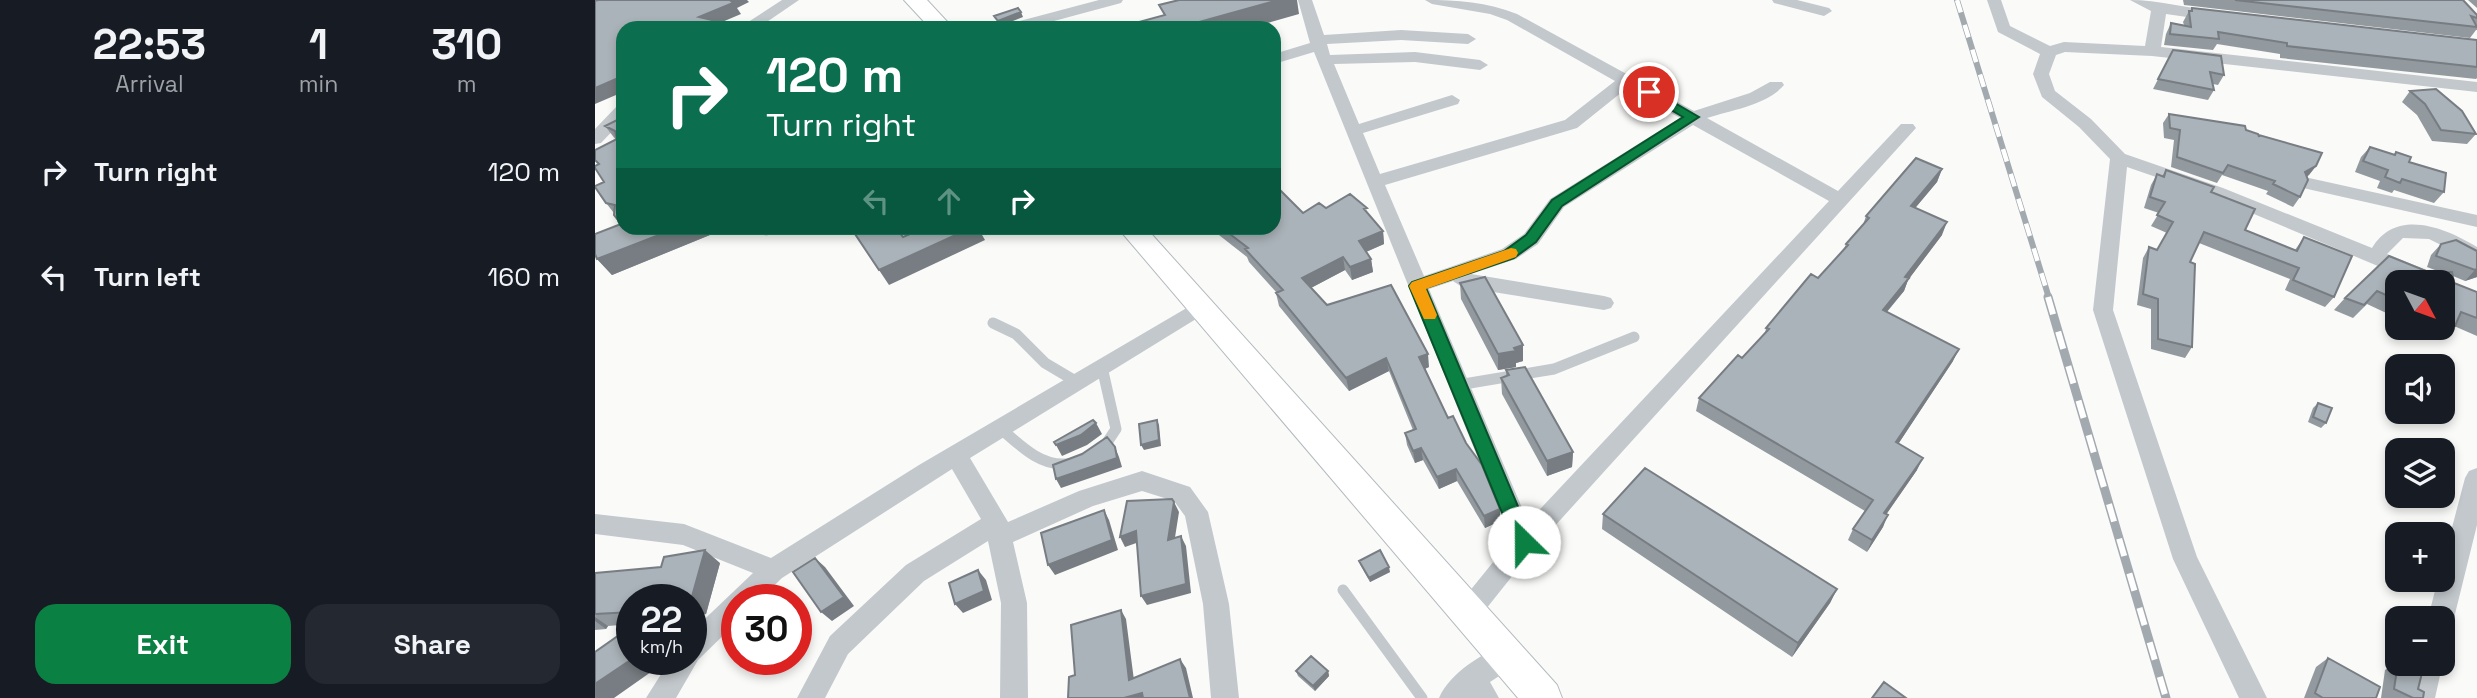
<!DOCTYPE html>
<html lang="en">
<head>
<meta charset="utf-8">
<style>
	body { margin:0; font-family:"Space Grotesk",sans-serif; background:#242831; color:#f1f3f6; height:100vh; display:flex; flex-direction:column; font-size:26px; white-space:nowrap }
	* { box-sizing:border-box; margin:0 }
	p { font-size:23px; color:#9ea1a6 }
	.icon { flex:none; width:38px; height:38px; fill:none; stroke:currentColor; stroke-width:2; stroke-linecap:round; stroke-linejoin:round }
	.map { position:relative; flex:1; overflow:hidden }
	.panel { display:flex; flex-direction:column; background:#171b24; width:595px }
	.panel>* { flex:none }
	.guide { position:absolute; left:21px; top:21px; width:665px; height:214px; border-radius:21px; box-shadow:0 4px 10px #0003; background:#0b6e4f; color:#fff; overflow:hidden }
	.needle { width:46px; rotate:131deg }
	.tools { position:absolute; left:1790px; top:270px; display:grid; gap:14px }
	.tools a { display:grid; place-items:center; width:70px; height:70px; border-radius:14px; background:#171b24; box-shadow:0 4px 10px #0003; font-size:35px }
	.speed { position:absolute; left:21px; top:584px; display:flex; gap:14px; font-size:35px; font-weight:700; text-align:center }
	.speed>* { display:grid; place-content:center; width:91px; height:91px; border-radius:50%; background:#171b24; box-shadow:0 4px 10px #0003; line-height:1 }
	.speed small { font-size:18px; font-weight:400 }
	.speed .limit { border:10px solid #d22; background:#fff; color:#111 }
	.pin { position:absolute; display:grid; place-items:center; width:60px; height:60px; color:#fff; margin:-30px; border:4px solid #fff; border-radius:50%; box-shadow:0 2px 7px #0007 }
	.me { position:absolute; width:77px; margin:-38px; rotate:337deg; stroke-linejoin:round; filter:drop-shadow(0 0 5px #0008) }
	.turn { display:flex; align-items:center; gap:24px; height:147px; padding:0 35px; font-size:32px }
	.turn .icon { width:91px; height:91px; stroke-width:2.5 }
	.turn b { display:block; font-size:49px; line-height:60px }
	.lanes { display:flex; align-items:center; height:66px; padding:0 35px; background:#0003; justify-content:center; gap:35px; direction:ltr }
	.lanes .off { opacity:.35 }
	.eta { display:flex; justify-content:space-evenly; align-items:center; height:119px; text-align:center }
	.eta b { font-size:42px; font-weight:600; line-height:49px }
	.button { display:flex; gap:14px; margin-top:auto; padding:14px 35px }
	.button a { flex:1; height:80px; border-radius:21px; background:#0b8043; color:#fff; font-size:28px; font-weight:600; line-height:80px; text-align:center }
	.button a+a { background:#242831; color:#f1f3f6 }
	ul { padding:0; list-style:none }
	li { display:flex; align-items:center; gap:21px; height:105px; padding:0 35px }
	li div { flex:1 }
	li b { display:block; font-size:26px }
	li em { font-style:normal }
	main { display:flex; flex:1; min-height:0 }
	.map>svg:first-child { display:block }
</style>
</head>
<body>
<main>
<section class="panel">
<div class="eta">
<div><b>22:53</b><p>Arrival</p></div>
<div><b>1</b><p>min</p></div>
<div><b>310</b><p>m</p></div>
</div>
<ul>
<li><svg class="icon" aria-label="right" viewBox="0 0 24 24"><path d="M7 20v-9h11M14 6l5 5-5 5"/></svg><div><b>Turn right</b></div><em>120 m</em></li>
<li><svg class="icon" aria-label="left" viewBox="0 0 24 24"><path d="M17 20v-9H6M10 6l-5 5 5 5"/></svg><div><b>Turn left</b></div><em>160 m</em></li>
</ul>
<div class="button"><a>Exit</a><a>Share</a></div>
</section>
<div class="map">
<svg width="1882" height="698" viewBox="0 0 1882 698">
	<rect width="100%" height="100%" fill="#fafaf8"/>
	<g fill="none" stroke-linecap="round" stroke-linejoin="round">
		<!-- secondary casing -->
		<g stroke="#b3babf" stroke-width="2">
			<path id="secondary" d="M309 0H332L358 28H335Z
				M523 228H551L962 685 967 698H923Z"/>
		</g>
		<!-- lane-far1 -->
		<path stroke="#c3c8cc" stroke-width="9" d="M171 231 180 228"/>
		<!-- lane -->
		<path stroke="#c3c8cc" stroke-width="11" d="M398 323 421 334 450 363 482 382
			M863 385 959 369 1039 337
			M405 428C424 444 444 466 471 464
			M504 448 511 444 521 429 507 367
			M748 590 827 698"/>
		<!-- street -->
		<path fill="#c3c8cc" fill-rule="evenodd" d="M187 0H204L163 28H144Z
			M504 0H528L526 3 433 28H407L410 25Z
			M703 0H717L729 35 806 30 873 34 881 39 873 44 806 40 732 44 735 55 820 52 885 60 893 65 885 70 820 62 739 64 764 124 857 95 865 100 863 104 768 133 785 174 970 120 1020 81 912 20 895 14 837 4 830 0C862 0 892 2 922 14L1099 111 1155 93 1175 82H1187L1189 85C1172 105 1136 110 1112 118L1243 191 1306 124H1318L1321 128 938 550 883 619 874 623 865 619 861 611 865 603 916 540 719 52 679 64V54L715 43ZM1032 88 1085 118 955 199 929 234 907 249 829 276 790 185 982 128ZM1098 125 1234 201 933 522 834 289 858 281 867 287 1009 310 1016 308 1019 303 1016 298 1009 296 876 274 921 259 943 244 969 207Z
			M1177 0H1202L1234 8 1237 11 1229 16 1179 3Z
			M1392 0H1406L1415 26 1455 46 1469 42 1550 46 1556 11 1535 0C1563 0 1592 8 1620 11L1628 16 1620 21 1571 14 1566 47 1882 82V92L1557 56 1470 52 1461 55 1454 74 1460 91 1496 119 1530 154 1628 188 1777 248C1801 208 1849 227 1882 247V263L1834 239 1808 238 1792 254 1848 277 1851 282 1848 287V282H1821L1616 196 1532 167 1518 310 1602 557 1672 698H1644L1578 559 1498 310 1515 159 1484 127 1447 97 1438 74 1445 54 1403 32Z
			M28 105V120L6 143 0 144V129L22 106Z
			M1714 178 1882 215V227L1708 188 1705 184 1708 180Z
			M607 299 614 301 617 306 614 311 375 458 413 522 484 491 547 471 595 487 613 512 634 604 644 698H616L608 604 590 516 579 501 547 491 498 506 418 542 432 603 433 698H405L406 603 393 541 329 581 253 654 230 698H202L235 636 311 565 386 519 357 469 187 578 164 600H142V622L103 660 81 698H51L75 660H96V632L158 573 88 545 0 534V514L89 524 176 558 324 465Z
			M1882 468V525L1859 618 1855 626 1848 629V618H1833L1843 579H1848V562L1870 478 1874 471Z
			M912 644 921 647 925 656 921 665 895 682 904 698H844C855 673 887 653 912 644Z
			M1822 663 1848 662 1840 698H1812Z"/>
		<!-- secondary -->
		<use href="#secondary" fill="#fff" fill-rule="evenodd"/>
		<!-- rail-far1 casing -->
		<g stroke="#a2aab0" stroke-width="6">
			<path id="rail-far1" d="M1362 0 1454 298"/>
		</g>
		<!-- rail casing -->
		<g stroke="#a2aab0" stroke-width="9">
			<path id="rail" d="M1453 297 1571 698"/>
		</g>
		<!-- rail-far1 -->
		<use href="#rail-far1" stroke="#fff" stroke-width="4.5" stroke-dasharray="13" stroke-linecap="butt"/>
		<!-- rail -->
		<use href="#rail" stroke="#fff" stroke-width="6" stroke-dasharray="18" stroke-linecap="butt"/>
	</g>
	<!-- wall -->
	<path fill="#929a9f" d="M1588 0H1868L1882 15V30H1881L1875 38 1589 5Z
		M1873 0H1882V8Z
		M1597 8 1882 40V78L1881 79 1685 58V54L1622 44 1618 50 1569 45 1571 34 1576 23 1589 25 1588 22 1594 11H1595Z
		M1578 50 1629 75 1623 85 1618 84 1619 90 1613 100 1558 89Z
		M1815 91 1881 134 1872 144 1837 141 1822 115 1807 102Z
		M1574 114 1651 130 1721 166 1712 177 1705 197 1698 207 1671 194 1673 191 1627 175 1622 183 1576 167 1579 140 1569 138 1568 123Z
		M28 117V228H132L17 275 2 259 26 224 19 213 11 203 9 182 4 164 21 140 10 126Z
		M1775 147 1799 155 1801 152 1849 192 1839 203 1799 190 1797 193 1782 188 1785 181 1760 172 1766 157Z
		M1347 169 1342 182 1320 208 1347 235 1313 280 1309 291 1292 312 1358 361 1303 444 1322 470 1291 514 1288 527 1272 552 1253 540 1258 529 1270 511 1101 411 1104 398 1147 358 1170 334 1171 328 1223 278 1249 249 1251 244 1268 225 1271 216Z
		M1571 170 1616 192 1650 230 1700 250 1709 237 1739 297 1730 307 1690 290 1695 279 1604 243 1595 262 1597 347 1590 358 1556 349V309L1542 305 1548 258 1554 247 1562 250 1572 233 1556 226 1564 213 1549 208 1556 185 1562 174 1567 176Z
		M731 208 773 213 788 231 789 244 771 252 776 259 778 272 757 280 750 270 716 288 732 305 834 367 830 369 853 418 905 521 890 528 862 481 844 489 828 460 820 463 812 445 810 433 818 430 794 371 754 391 684 306 681 293H682L654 262 652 257 615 228H679L708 213Z
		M1861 240 1882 251V277L1870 281 1858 276 1859 283 1882 292V336L1859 326 1848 338 1824 327H1848V282H1802V318L1772 304 1758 318 1739 310 1750 298 1794 256 1836 273H1848L1832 267 1836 255 1846 244Z
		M865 283 928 345V361L921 363V367L903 370 866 299Z
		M911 370 978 452 977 467 952 476 907 394 906 378 911 376Z
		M1723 403 1731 423 1726 428 1713 422 1718 408Z
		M1008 514 1242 589 1235 603 1197 657 1007 529Z
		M764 561 795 572 775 582 766 566Z
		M125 563 111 614 37 600V624L13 626 11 629 0 630V573Z
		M1733 658 1781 698H1709L1721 667Z
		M1802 661 1823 689 1828 698H1786L1790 670Z
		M701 671H733L734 676 720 691 703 676Z"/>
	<!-- shaded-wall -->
	<path fill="#777d82" d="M133 0H152L154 2 142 8 146 14 120 25 122 28H103L104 17Z
		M683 0H702L704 14 655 28H587L586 27Z
		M426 12 428 17 405 26 403 21Z
		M28 76V92L0 104V88Z
		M1721 166 1714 175 1703 182 1710 172Z
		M1347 169 1342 182 1311 219 1316 206Z
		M1352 222 1347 235 1313 280 1309 291 1283 322 1288 310 1310 277Z
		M82 228H132L17 275 2 259Z
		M376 228H383L390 240 294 285 284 270Z
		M788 231 789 244 766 254 764 241Z
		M748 257 750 270 710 291 707 278Z
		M776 259 778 272 757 280 755 267Z
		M1882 269V277L1870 281 1880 270Z
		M928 345V361L921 363V367L903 370V354Z
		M1364 349 1358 361 1296 455 1301 442Z
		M833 354 834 367 826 370 824 357Z
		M791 358 794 371 754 391 751 378Z
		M562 420 564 425 566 446 549 450 546 445Z
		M501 423 507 434 492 445 467 456 461 445Z
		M520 447 524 457 527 467 466 488 461 479Z
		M826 448 828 460 820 463 818 451Z
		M978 452 977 467 952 476V461Z
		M1328 458 1322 470 1284 525 1289 513Z
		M861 469 862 481 844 489 842 477Z
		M579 502 584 512 578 550 573 540Z
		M905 509V521L890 528 889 516Z
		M509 510 514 520 523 550 460 575 453 565Z
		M1293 515 1288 527 1272 552 1277 540Z
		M541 531 547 541 530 547 525 537Z
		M586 536 591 546 596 593 552 605 546 596Z
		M110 550 125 563 111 614 96 618V600Z
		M220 558 230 567 259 606 237 621 226 612Z
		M794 567 795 572 775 582 774 578Z
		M383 570 391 580 397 600 368 613 360 604Z
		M1242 589 1235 603 1197 657 1203 643Z
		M526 610 531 619 540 688 534 680Z
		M0 617 13 626 11 629 0 621Z
		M37 659V660H73L19 698H0V684Z
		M585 659 591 668 598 698H595Z
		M733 671 734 676 720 691 718 686Z
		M547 693 551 698H529Z"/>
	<!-- building -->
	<path fill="#aab3b9" stroke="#777d82" stroke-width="2" d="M3 0H135L138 3 104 17 117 20 103 28H28V76L0 88V1Z
		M584 0H683L586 27 587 28H522L570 15 564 5Z
		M1640 0H1868L1882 15V18L1876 16 1882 27Z
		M423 8 426 12 403 21 399 16Z
		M1597 8 1882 40V67L1692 46V43L1623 32 1624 39 1575 34 1576 23 1596 27 1594 11H1597Z
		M435 24 437 28H410L407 25Z
		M1578 50 1626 56 1629 75 1615 72 1619 90 1563 79Z
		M1841 89 1867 111 1881 134 1846 130 1830 104 1815 91Z
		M1574 114 1650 126 1651 130 1663 134 1664 137V135L1727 153 1721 166 1710 172 1713 180 1705 197 1678 184 1680 181 1633 165 1628 173 1582 157 1585 130 1575 128Z
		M28 117V228H82L2 259 0 254V234L26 224 19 215 20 205 11 203 0 187V186L9 182 0 168V166L4 164 0 160V150L22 139 20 131 10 126Z
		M1775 147 1800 155 1801 152 1816 157 1814 162 1851 173 1849 192 1807 179 1805 183 1790 177 1793 170 1768 161Z
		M1321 158 1347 169 1316 206 1352 222 1310 277 1314 278 1288 310 1364 349 1301 442 1328 458 1289 513 1293 515 1277 540 1258 529 1278 500 1104 398 1143 355 1147 358 1174 329 1171 328 1216 274 1223 278 1253 245 1251 244 1274 218 1271 216Z
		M1571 170 1619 187 1616 192 1660 209 1650 230 1702 251 1709 237 1757 256 1739 297 1698 280 1704 268 1609 232 1595 262 1600 264 1597 347 1563 339V299L1548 294 1554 247 1562 250 1578 222 1562 215 1570 202 1555 197 1562 174 1569 177Z
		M685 190 708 213 724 203 731 208 755 194 772 208 769 209 788 231 764 241 776 259 755 267 748 257 707 278 732 305 796 285 833 354 824 357 853 418 858 416 871 443 887 465 905 509 889 516 861 469 842 477 826 448 818 451 810 433 821 429 791 358 751 378 681 293 688 290 650 249 653 248 627 228H679V193Z
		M256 228H301L308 237 329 228H376L284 270Z
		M1861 240 1882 251V269L1880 270 1841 256 1846 244Z
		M1794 256 1836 273 1857 272 1859 283 1882 292V318L1866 312 1860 326 1848 320V282H1802V300L1782 291 1769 305 1750 298Z
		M890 277 928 345 919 348 921 351 903 354 865 283Z
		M930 367 978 452 952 461 906 378 914 375 911 370Z
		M1723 403 1737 408 1731 423 1718 417Z
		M498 420 501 423 486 435 461 445 459 442Z
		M562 420 564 440 546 445 544 424Z
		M512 437 520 447 522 458 461 479 458 465 487 454Z
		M1050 468 1242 589 1203 643 1008 514Z
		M577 499 579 502 573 540 586 536 591 584 546 596 541 531 525 537 532 501Z
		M509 510 517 540 453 565 446 533Z
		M110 550 96 600H37V612L0 614V573L66 567 69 557Z
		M785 550 794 567 774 578 764 561Z
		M220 558 249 597 226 612 198 572Z
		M383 570 389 591 360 604 354 583Z
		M526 610 534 680 585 659 595 698H548L547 693 529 698H473L474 677 480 675 476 625Z
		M37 626V659L0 684V652Z
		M716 656 733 671 718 686 701 671Z
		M1733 658 1785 687 1781 698H1728L1720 693Z
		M1803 663H1807L1827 673 1823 689 1829 692 1828 698H1818L1799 689Z
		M1289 682 1311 698H1277Z"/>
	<!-- route -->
	<path fill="#0b8043" stroke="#07532c" stroke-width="2" d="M1054 88 1104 117 967 206 941 242 919 258 831 288 938 542 935 548 929 550 922 548 919 542 814 286 817 282 909 251 931 235 957 200 1088 117 1050 95V89Z"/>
	<!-- slow -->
	<path fill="#f59e0b" d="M916 248 921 249 923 253 921 257 831 289 842 315 840 319H829L814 286 817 282Z"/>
</svg>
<div class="tools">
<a><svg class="needle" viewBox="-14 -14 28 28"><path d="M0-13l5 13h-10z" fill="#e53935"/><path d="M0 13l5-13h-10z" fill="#9ea1a6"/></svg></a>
<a><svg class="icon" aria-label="sound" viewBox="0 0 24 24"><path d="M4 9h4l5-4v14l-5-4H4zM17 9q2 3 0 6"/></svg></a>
<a><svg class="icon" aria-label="layers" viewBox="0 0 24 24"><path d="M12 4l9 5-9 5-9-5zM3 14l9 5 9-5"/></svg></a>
<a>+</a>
<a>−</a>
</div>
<div class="speed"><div>22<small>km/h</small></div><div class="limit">30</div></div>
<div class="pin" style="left:1054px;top:92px;background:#d93025"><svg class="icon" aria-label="arrive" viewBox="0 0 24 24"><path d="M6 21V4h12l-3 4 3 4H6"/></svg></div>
<svg class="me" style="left:929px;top:542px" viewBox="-20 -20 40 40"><circle r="19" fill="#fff"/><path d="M0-13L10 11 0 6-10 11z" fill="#0b8043"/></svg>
<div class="guide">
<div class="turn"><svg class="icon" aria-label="right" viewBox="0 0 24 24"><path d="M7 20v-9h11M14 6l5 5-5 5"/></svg><div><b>120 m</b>Turn right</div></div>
<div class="lanes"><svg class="icon off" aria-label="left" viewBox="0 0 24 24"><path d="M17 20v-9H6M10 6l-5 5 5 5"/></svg><svg class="icon off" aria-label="ahead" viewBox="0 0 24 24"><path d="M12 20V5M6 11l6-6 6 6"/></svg><svg class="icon" aria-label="right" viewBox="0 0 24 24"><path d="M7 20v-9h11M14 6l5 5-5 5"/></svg></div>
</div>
</div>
</main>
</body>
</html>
